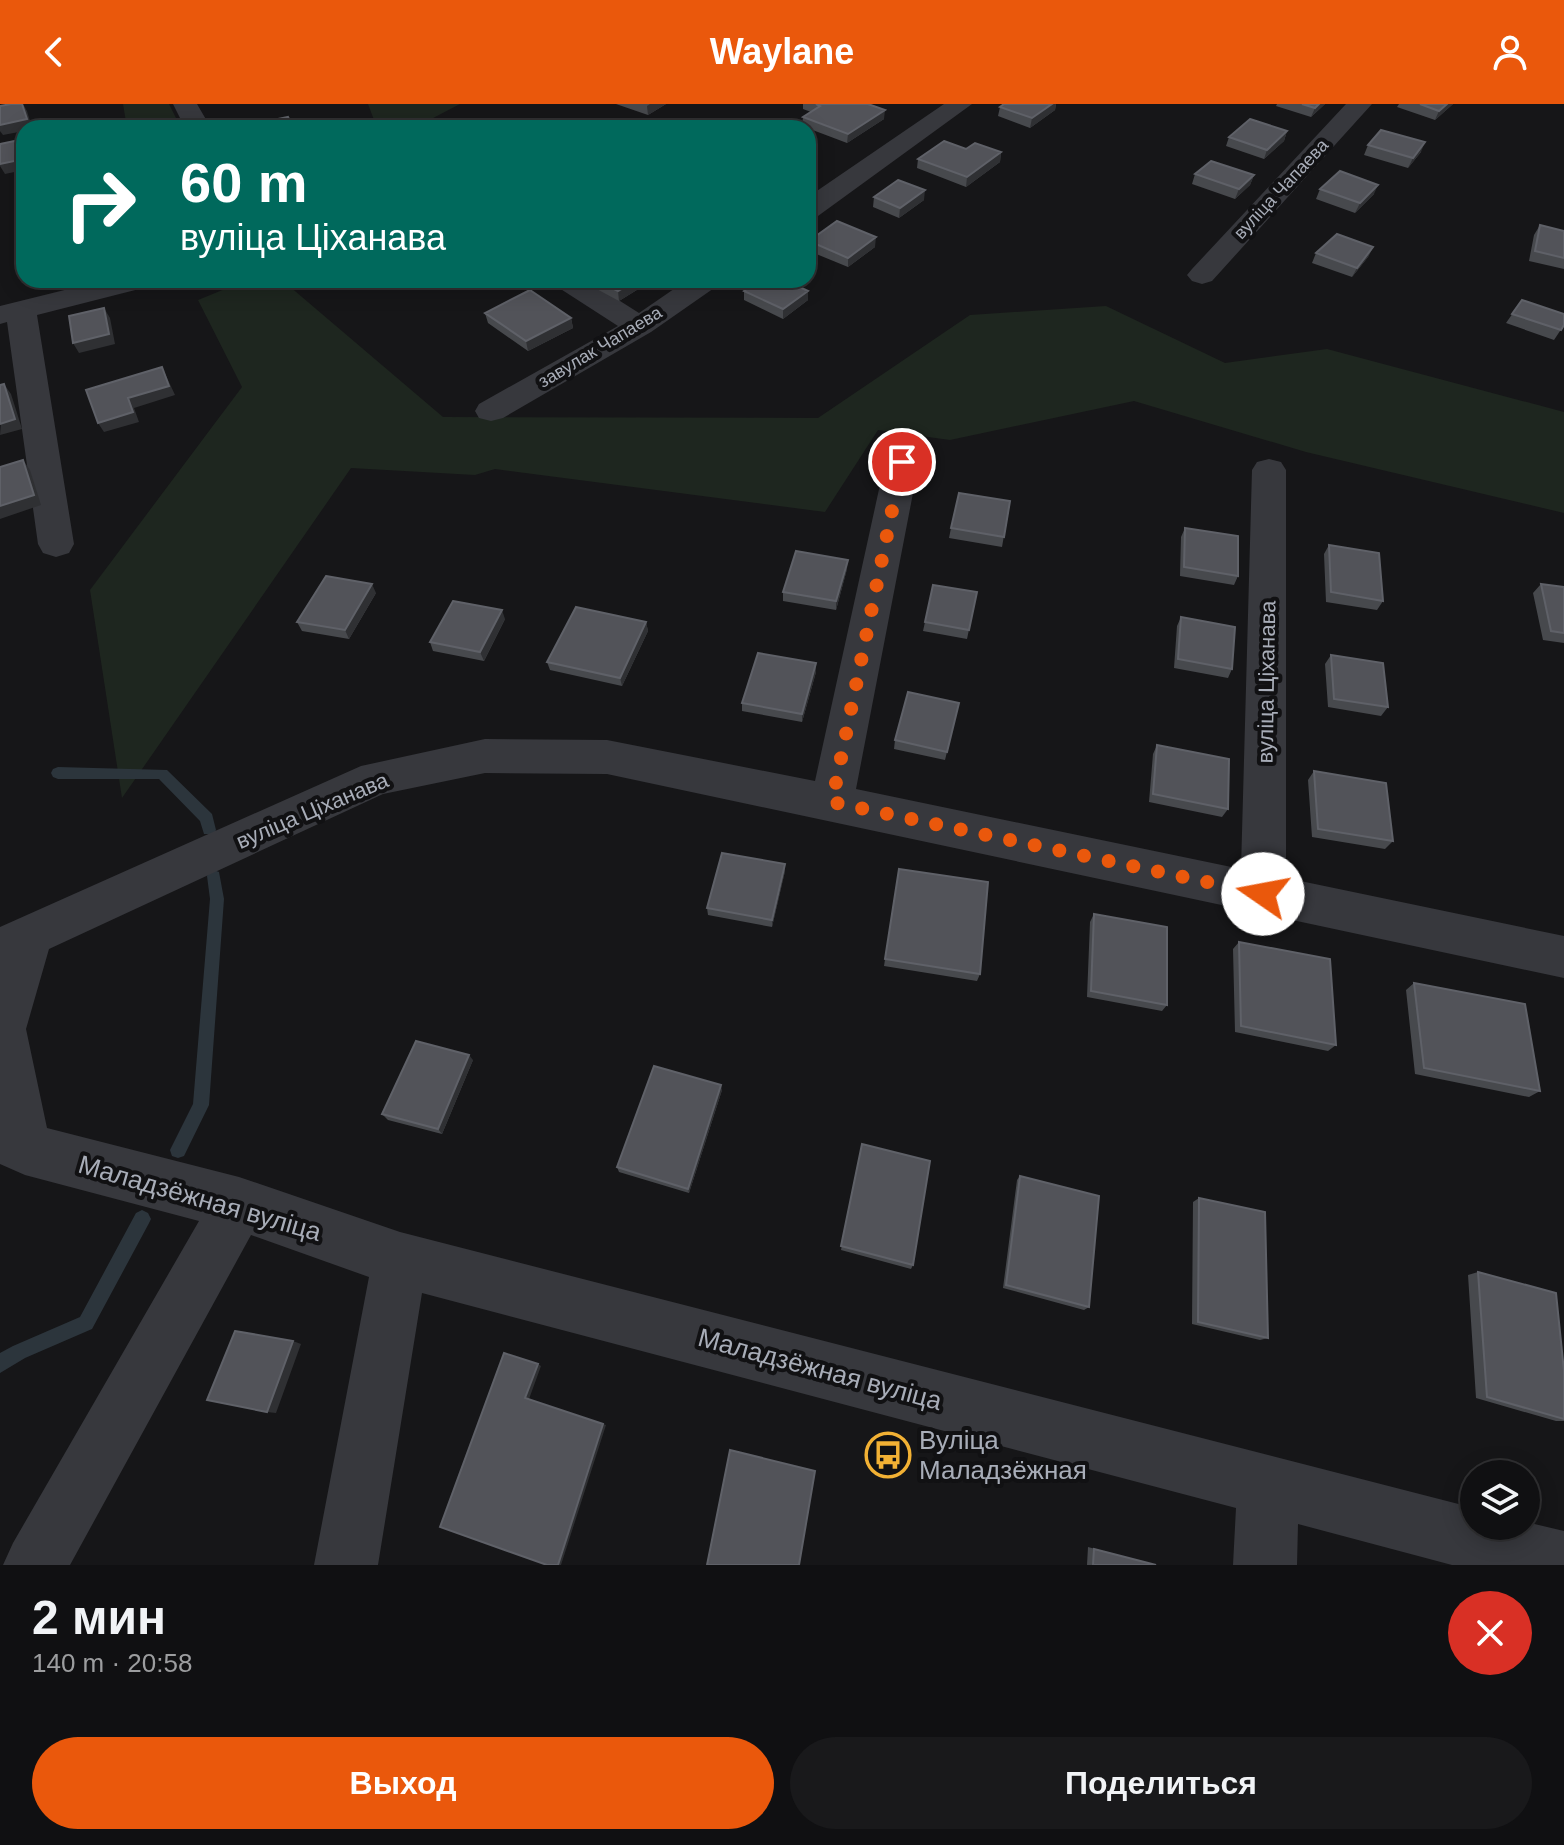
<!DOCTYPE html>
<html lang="ru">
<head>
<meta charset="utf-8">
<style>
	body { margin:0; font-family:Helvetica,sans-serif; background:#19191b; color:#f1f3f6; height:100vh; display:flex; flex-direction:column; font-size:30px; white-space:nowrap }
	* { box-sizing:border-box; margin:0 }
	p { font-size:26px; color:#9c9d9f }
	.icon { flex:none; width:44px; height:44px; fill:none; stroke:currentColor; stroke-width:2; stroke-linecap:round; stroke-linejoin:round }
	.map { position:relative; height:1461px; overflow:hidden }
	.drawer { display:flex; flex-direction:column; background:#101012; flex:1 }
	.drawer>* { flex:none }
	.guide { position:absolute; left:16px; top:16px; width:800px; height:168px; border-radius:24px; box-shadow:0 4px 20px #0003,0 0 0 2px #303032; background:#00695c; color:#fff; overflow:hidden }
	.fabs { position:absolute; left:1460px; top:1356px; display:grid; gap:16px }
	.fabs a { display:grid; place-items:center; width:80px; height:80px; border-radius:50%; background:#101012; box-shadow:0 4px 20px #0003,0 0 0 2px #303032; font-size:40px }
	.pin { position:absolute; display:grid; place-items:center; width:68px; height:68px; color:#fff; margin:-34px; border:4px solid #fff; border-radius:50%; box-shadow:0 2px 8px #0007 }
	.me { position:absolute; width:88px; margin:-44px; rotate:282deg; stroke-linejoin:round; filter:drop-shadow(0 0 6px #0008) }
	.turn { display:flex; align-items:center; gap:28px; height:168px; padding:0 32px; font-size:36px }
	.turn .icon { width:104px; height:104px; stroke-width:2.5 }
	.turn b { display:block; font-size:56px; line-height:68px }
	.round { display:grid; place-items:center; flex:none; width:84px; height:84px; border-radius:42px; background:#19191b }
	.summary { display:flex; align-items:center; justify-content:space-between; height:136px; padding:0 32px }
	h1 { font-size:48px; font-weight:600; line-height:60px }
	.cta { display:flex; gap:16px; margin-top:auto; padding:16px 32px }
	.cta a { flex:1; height:92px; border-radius:48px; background:#ea580c; color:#fff; font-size:32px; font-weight:600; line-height:92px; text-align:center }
	.cta a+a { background:#19191b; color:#f1f3f6 }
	header { display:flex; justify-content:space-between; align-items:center; height:104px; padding:0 32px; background:#ea580c; color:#fff; font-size:36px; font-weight:600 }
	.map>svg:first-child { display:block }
</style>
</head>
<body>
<header><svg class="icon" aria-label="back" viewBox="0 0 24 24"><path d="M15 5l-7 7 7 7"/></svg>Waylane<svg class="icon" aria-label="person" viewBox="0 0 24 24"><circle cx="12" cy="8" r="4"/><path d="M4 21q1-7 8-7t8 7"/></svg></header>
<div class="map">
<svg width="1564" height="1461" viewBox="0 0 1564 1461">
	<rect width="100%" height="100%" fill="#161618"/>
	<!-- green -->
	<path fill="#1e261f" d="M123 0H169L181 24H127Z
		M368 0H460L414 24H377Z
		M247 176H282L443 313 818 314 970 211 1106 202 1225 259 1327 245 1564 308V409L1306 348 1134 297 950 336 878 326 825 408 495 365 475 371 351 364 122 694 90 486 242 283 198 196Z"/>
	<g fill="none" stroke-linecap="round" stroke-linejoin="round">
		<!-- stream -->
		<path fill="#2c353c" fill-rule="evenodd" d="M58 663 167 666 212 710 216 726 214 730H204L200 717 159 675H58L53 673 51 669 53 665Z
			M214 766 219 768 224 795 209 1001 184 1052 178 1054 172 1052 170 1046 193 1000 210 795 207 772 209 768Z
			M142 1106 148 1109 151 1115 148 1121 92 1225 25 1254 0 1269V1249L13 1242 80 1213 136 1109Z"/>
		<!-- minor -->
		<path fill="#37383d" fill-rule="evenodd" d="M173 0H197L211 24H185Z
			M944 0H972L818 112 808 114V93Z
			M1346 0H1372L1212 177 1202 180 1192 177 1187 171 1192 165Z
			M90 15 99 18 103 23 71 24 75 19Z
			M105 176H156L151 182 37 211 74 440 69 449 56 453 43 449 38 440 7 218 0 220V202Z
			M551 176H587L639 209 687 176H722L717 182 651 228 503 314 491 317 479 314 475 307 479 300 618 222 556 182Z
			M902 347 914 350 919 358 856 685 1241 765 1252 366 1257 358 1269 355 1281 358 1286 366V774L1564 832V874L607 670 485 669 383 690 49 845 26 925 47 1024 239 1073 400 1128 1474 1404V1422H1526V1418L1564 1427V1461H1452L1298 1420 1297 1461H1233L1236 1404 422 1189 378 1461H314L369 1173 251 1131 70 1461H3L13 1439 199 1117 25 1071 0 1060V823L361 662 485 635 607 636 815 677 885 358 890 350Z"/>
	</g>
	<!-- wall -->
	<path fill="#47494d" d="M616 0H666L648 11Z
		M803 0H868L884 15 847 39 802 22 803 13 811 8 803 5Z
		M1004 0H1056L1055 6 1030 24 998 12 1000 3Z
		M1277 0H1325L1311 13 1276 2Z
		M1399 0H1453L1435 16 1397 3Z
		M1287 27 1284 37 1264 55 1226 42 1229 33Z
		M1368 41 1421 48 1408 64 1364 51Z
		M966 45 1001 48 1000 58 966 83 917 64 918 55Z
		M1195 70 1254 71 1250 81 1235 95 1192 80Z
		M1320 85 1374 90 1355 109 1316 95Z
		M874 93 924 96 899 114 873 103Z
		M1540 121 1564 127V165L1529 157 1534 131Z
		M809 137 875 143 848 163 809 147Z
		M1373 143 1368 153 1352 173 1312 159 1316 149Z
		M580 176H653L619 197Z
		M744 187 808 196 783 215 744 196Z
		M1522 196 1564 221 1554 236 1506 219Z
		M485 209 571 214 573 224 528 247 488 219Z
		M1010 397 1002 443 949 434 951 424Z
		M1185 424 1238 472 1234 481 1180 472 1181 433Z
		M1329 441 1383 497 1377 506 1326 498 1324 450Z
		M847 465 836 506 783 497V488Z
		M1541 480 1564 483V539L1543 536 1533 489Z
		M977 488 967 535 923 527 925 518Z
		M376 489 349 535 302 527 297 518Z
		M1181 513 1232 565 1228 574 1174 564 1177 522Z
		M505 515 484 557 433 547 430 538Z
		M646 518 648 527 622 582 550 566 547 558Z
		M1331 551 1388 603 1381 612 1328 603 1325 560Z
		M816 559V568L802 618 742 607V599Z
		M959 599 945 656 894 645 895 636Z
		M1157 641 1228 705 1222 713 1149 698 1153 650Z
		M1314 667 1393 737 1385 745 1312 733 1308 676Z
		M899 765 980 870 977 877 884 862Z
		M785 767 772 823 708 811 707 804Z
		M1094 810 1167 901 1162 907 1087 893 1090 818Z
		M1239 838 1336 941 1328 947 1235 928 1233 845Z
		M1414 879 1540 987 1529 993 1415 970 1406 886Z
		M473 956 442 1030 388 1016 382 1010Z
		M722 986 689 1089 619 1068 617 1063Z
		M862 1040 913 1161 911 1165 841 1146Z
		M1020 1072 1089 1203 1084 1206 1003 1184 1017 1076Z
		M1199 1094 1268 1234 1260 1236 1192 1220 1193 1098Z
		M1478 1168 1564 1267V1317H1556L1476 1294 1468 1171Z
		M1088 1443 1156 1461H1087Z"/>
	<!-- shaded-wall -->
	<path fill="#2f3033" d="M23 0 27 7 32 24H24V27L3 31 0 27V21Z
		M650 0H666L648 11 647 2Z
		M1052 0H1056L1055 6 1030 24 1032 14Z
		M1319 0H1325L1311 13 1315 4Z
		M1447 0H1453L1435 16 1439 7Z
		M885 6 884 15 847 39 848 30Z
		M1287 27 1284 37 1264 55 1267 46Z
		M814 38V47L808 52V43Z
		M1425 38 1421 48 1408 64 1413 54Z
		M1001 48 1000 58 966 83 967 73Z
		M24 55V66L5 70 0 62V60Z
		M1254 71 1250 81 1235 95 1239 85Z
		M1378 81 1374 90 1355 109 1360 99Z
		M925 86 924 96 899 114 900 104Z
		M876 133 875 143 848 163V154Z
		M1373 143 1368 153 1352 173 1357 164Z
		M636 176H653L619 197 618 187Z
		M808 187V196L783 215V205Z
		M104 204 110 214 115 240 79 249 73 239Z
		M571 214 573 224 528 247 526 237Z
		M162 263 175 291 134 304 139 318 104 328 98 319 128 294Z
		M4 280 11 290 22 325 0 331Z
		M23 356 30 366 41 401 0 415V402Z
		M848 456 847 465 836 506V497Z
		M372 480 376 489 349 535 345 526Z
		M502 506 505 515 484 557 480 548Z
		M646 518 648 527 622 582 620 574Z
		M816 559V568L802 618V610Z
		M785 760V767L772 823V816Z
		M469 951 473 956 442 1030 438 1025Z
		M721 981 722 986 689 1089 688 1085Z
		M293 1237 301 1240 276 1309 267 1308Z
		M538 1260 541 1262 529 1295 525 1294Z
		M603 1320 606 1321 561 1461H558Z"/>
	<!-- building -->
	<path fill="#525359" stroke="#5f6168" stroke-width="2" d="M11 0H22L27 15 0 21V2Z
		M816 0H868L885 6 848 30 803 13 820 2Z
		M1004 0H1052L1032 14 1000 3Z
		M1302 0H1319L1315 4Z
		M1420 0H1447L1439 7Z
		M288 13 293 24 240 23Z
		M1250 15 1287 27 1267 46 1229 33Z
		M1381 26 1425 38 1413 54 1368 41Z
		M24 35V55L0 60V40Z
		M808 36 814 38 808 43Z
		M944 37 966 45 975 39 1001 48 967 73 918 55Z
		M1211 57 1254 71 1239 85 1195 70Z
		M1340 67 1378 81 1360 99 1320 85Z
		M898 76 925 86 900 104 874 93Z
		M837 117 876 133 848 154 809 137Z
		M1540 121 1564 127V154L1535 147Z
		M1337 130 1373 143 1357 164 1316 149Z
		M597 176H636L618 187Z
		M759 176H785L808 187 783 205 744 187Z
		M530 186 571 214 526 237 485 209Z
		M1522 196 1564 210V221L1561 226 1512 210Z
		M104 204 109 230 73 239 69 212Z
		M162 263 169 282 128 294 133 308 98 319 86 286Z
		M4 280 15 315 0 320V281Z
		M23 356 34 391 0 402V363Z
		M959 389 1010 397 1004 433 951 424Z
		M1185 424 1238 432V472L1184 463Z
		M1329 441 1379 449 1383 497 1331 488Z
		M796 447 848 456 836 497 783 488Z
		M326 472 372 480 345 526 297 518Z
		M1541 480 1564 483V529L1551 527Z
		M933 481 977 488 969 526 925 518Z
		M453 497 502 506 480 548 430 538Z
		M576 503 646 518 620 574 547 558Z
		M1181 513 1235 523 1232 565 1178 555Z
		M758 549 816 559 802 610 742 599Z
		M1331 551 1383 559 1388 603 1334 595Z
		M908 588 959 599 947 648 895 636Z
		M1157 641 1229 655 1228 705 1153 690Z
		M1314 667 1386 679 1393 737 1318 725Z
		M722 749 785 760 772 816 707 804Z
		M899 765 988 778 980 870 885 855Z
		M1094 810 1167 823V901L1091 887Z
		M1239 838 1330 855 1336 941 1241 922Z
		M1414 879 1525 900 1540 987 1424 964Z
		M416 937 469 951 438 1025 382 1010Z
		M654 962 721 981 688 1085 617 1063Z
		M862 1040 930 1057 913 1161 841 1142Z
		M1020 1072 1099 1092 1089 1203 1006 1181Z
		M1199 1094 1265 1108 1268 1234 1198 1218Z
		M1478 1168 1556 1189 1564 1267V1315L1487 1293Z
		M235 1227 293 1237 267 1308 207 1296Z
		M504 1249 538 1260 525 1294 603 1320 558 1461H547L440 1423Z
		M730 1346 815 1367 799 1461H707Z
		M1094 1445 1156 1461H1093Z"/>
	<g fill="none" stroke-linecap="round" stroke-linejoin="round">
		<!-- route -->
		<path stroke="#ea580c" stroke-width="14" stroke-dasharray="0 25.2" d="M902 358 832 698 1263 790"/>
	</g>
	<!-- icons -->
	<defs>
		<g id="bus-ring" transform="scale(2.3)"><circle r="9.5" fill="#111113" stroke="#f2b134" stroke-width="1.5"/><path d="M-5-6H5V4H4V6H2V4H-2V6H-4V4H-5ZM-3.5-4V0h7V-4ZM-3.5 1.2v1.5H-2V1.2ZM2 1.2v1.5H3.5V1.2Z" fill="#f2b134"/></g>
	</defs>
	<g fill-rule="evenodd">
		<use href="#bus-ring" x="888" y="1351"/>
	</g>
	<g text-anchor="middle" stroke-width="8" stroke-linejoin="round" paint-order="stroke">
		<!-- far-street labels -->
		<g font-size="18" fill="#a8adb8" stroke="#111113">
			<text transform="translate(1281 85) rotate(-47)" y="6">вуліца Чапаева</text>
			<text transform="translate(600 243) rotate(-31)" y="6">завулак Чапаева</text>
		</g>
		<!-- street labels -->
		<g font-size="22" fill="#a8adb8" stroke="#111113">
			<text transform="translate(1266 578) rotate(-89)" y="8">вуліца Ціханава</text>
			<text transform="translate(312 706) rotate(-23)" y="8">вуліца Ціханава</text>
		</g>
		<!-- near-street labels -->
		<g font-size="26" fill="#a8adb8" stroke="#111113">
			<text transform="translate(200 1094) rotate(16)" y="9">Маладзёжная вуліца</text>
			<text transform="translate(820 1265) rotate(15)" y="9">Маладзёжная вуліца</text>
		</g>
		<!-- near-poi labels -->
		<g font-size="26" fill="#a8adb8" stroke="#111113" text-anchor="start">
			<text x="919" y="1345">Вуліца<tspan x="919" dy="30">Маладзёжная</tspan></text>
		</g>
	</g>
</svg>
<div class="fabs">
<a><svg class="icon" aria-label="layers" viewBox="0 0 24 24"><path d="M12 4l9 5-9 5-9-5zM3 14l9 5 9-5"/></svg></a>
</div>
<div class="pin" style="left:902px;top:358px;background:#d93025"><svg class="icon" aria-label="arrive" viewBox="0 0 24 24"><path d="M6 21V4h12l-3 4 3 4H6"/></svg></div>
<svg class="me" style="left:1263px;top:790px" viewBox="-20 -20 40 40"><circle r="19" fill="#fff"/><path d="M0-13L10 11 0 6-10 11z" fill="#ea580c"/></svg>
<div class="guide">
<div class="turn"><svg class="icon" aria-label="right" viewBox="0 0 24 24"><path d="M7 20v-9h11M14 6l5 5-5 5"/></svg><div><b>60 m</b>вуліца Ціханава</div></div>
</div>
</div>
<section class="drawer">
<div class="summary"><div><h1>2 мин</h1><p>140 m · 20:58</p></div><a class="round" style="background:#d93025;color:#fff"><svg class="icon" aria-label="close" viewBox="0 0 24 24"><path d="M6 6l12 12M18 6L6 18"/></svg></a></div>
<div class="cta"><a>Выход</a><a>Поделиться</a></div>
</section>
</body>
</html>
